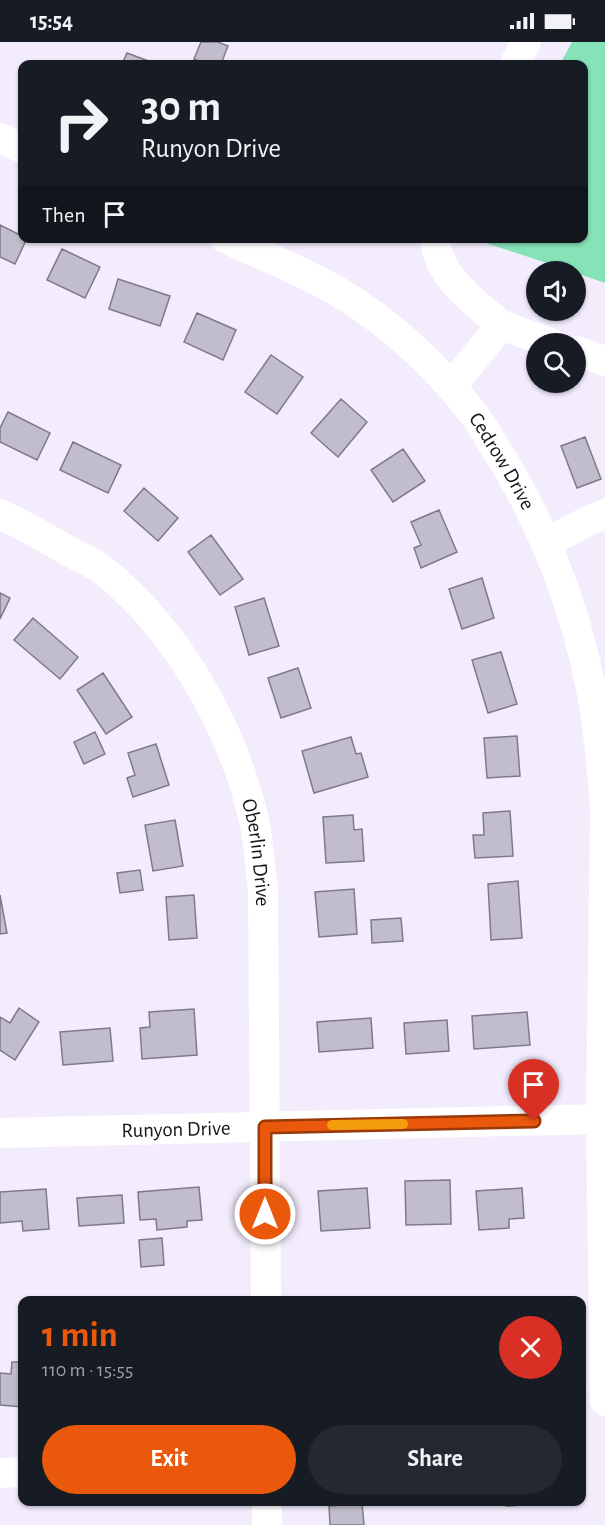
<!DOCTYPE html>
<html lang="en">
<head>
<meta charset="utf-8">
<style>
	body { margin:0; font-family:"Alegreya Sans",sans-serif; background:#242831; color:#f1f3f6; height:100vh; display:flex; flex-direction:column; font-size:22px; white-space:nowrap }
	* { box-sizing:border-box; margin:0 }
	p { font-size:20px; color:#9ea1a6 }
	.icon { flex:none; width:33px; height:33px; fill:none; stroke:currentColor; stroke-width:2; stroke-linecap:round; stroke-linejoin:round }
	.map { position:relative; flex:1; overflow:hidden }
	.panel { position:absolute; left:18px; top:1254px; width:568px; height:210px; display:flex; flex-direction:column; background:#171b24; border-radius:12px; box-shadow:0 2px 4px #0004 }
	.panel>* { flex:none }
	.banner { position:absolute; left:18px; top:18px; width:570px; height:183px; border-radius:12px; box-shadow:0 2px 4px #0004; background:#171b24; color:#f1f3f6; overflow:hidden }
	.buttons { position:absolute; left:526px; top:219px; display:grid; gap:12px }
	.buttons a { display:grid; place-items:center; width:60px; height:60px; border-radius:50%; background:#171b24; box-shadow:0 2px 4px #0004; font-size:30px }
	.pin { position:absolute; display:grid; place-items:center; width:51px; height:51px; color:#fff; margin:-62px -26px; border-radius:50% 50% 50% 0; rotate:-45deg; box-shadow:0 0 6px #0007 }
	.pin .icon { rotate:45deg }
	.me { position:absolute; width:66px; margin:-33px; rotate:0deg; stroke-linejoin:round; filter:drop-shadow(0 0 4px #0008) }
	.turn { display:flex; align-items:center; gap:21px; height:126px; padding:0 24px; font-size:27px }
	.turn .icon { width:78px; height:78px; stroke-width:2.5 }
	.turn b { display:block; font-size:42px; line-height:51px }
	.then { display:flex; align-items:center; height:57px; padding:0 24px; background:#0003; gap:12px; font-size:22px }
	.round { display:grid; place-items:center; flex:none; width:63px; height:63px; border-radius:32px; background:#242831 }
	.summary { display:flex; align-items:center; justify-content:space-between; height:102px; padding:0 24px }
	h1 { font-size:36px; font-weight:700; line-height:45px; color:#ea580c }
	.button { display:flex; gap:12px; margin-top:auto; padding:12px 24px }
	.button a { flex:1; height:69px; border-radius:36px; background:#ea580c; color:#fff; font-size:24px; font-weight:700; line-height:69px; text-align:center }
	.button a+a { background:#242831; color:#f1f3f6 }
	.status { display:flex; justify-content:space-between; align-items:center; height:42px; padding:0 30px; background:#171b24; direction:ltr }
	.status svg { height:16px; fill:currentColor }
	.map>svg:first-child { display:block }
</style>
</head>
<body>
<div class="status"><b>15:54</b><svg viewBox="0 0 49 12"><path d="M0 12V9h3v3zM5 12V6h3v6zM10 12V3h3v9zM15 12V0h3v12zM26 1h20v11H26zM47 4h2v5h-2z"/></svg></div>
<div class="map">
<svg width="605" height="1483" viewBox="0 0 605 1483">
	<rect width="100%" height="100%" fill="#f2ecfd"/>
	<!-- green -->
	<path fill="#86e3b8" d="M572 0H605V241L576 231V230L571 229 483 200 481 197 584 196V22H560Z"/>
	<!-- building -->
	<path fill="#c2bdcc" stroke="#7f7a88" stroke-width="1.5" d="M201 0H218L228 4 221 22H207L194 17Z
		M127 11 151 20 150 22H122Z
		M0 183 22 194V196H27L15 222 0 215Z
		M62 207 100 225 85 256 47 238Z
		M118 237 170 254 160 284 109 267Z
		M197 271 236 288 223 318 184 300Z
		M271 313 303 335 277 372 245 350Z
		M341 357 367 380 338 415 311 391Z
		M8 370 50 391 37 418 0 400V386Z
		M585 395 601 437 577 446 561 404Z
		M73 400 121 423 108 451 60 428Z
		M403 407 425 439 393 460 371 428Z
		M144 446 178 476 158 499 124 469Z
		M439 468 457 510 421 526 414 506 421 503 411 480Z
		M211 493 243 537 220 553 188 510Z
		M482 536 494 576 462 587 449 547Z
		M0 551 10 556 0 577Z
		M264 556 279 604 249 613 235 565Z
		M33 576 78 615 60 637 14 598Z
		M501 610 517 662 488 671 472 618Z
		M298 626 311 666 281 676 268 636Z
		M103 631 132 675 106 692 77 648Z
		M95 690 105 712 84 722 74 700Z
		M517 694 520 734 487 736 484 696Z
		M351 695 356 712 361 711 368 735 314 751 302 709Z
		M156 702 169 743 133 755 127 736 135 733 128 711Z
		M510 769 513 814 475 816 473 793H484L483 771Z
		M353 773 354 788 362 787 364 819 326 821 323 775Z
		M175 778 183 824 153 829 145 783Z
		M140 828 143 848 120 851 117 831Z
		M518 839 522 896 491 898 488 842Z
		M354 847 357 892 319 895 315 850Z
		M0 853 7 891 0 892Z
		M194 853 197 896 169 898 166 855Z
		M401 876 403 899 372 901 371 878Z
		M19 966 39 980 15 1018 0 1008V975L10 981Z
		M194 967 197 1013 142 1017 140 986 150 985 149 970Z
		M527 970 530 1003 474 1007 472 974Z
		M371 976 373 1006 319 1010 317 980Z
		M447 978 449 1009 406 1012 404 981Z
		M110 986 113 1019 63 1023 60 990Z
		M450 1138 451 1182 406 1183 405 1139Z
		M199 1145 202 1178 187 1179V1185L157 1188 156 1177 140 1178 138 1150Z
		M367 1146 370 1186 321 1189 318 1149Z
		M522 1146 524 1176 509 1177V1186L479 1188 476 1149Z
		M46 1147 49 1187 23 1189 22 1179 0 1181V1150Z
		M122 1153 124 1181 79 1184 77 1156Z
		M162 1196 164 1223 141 1225 139 1198Z
		M12 1320H22V1365L0 1363V1331L11 1332Z
		M506 1460H538V1462L506 1464Z
		M362 1461 364 1483H330L329 1464Z"/>
	<g fill="none" stroke-linecap="round" stroke-linejoin="round">
		<!-- minor -->
		<g stroke="#fff" stroke-width="30">
			<path d="M515 22 526 0"/>
			<path d="M0 96 22 106"/>
			<path id="s1" d="M225 196C270 217 318 235 359 263 400 291 441 329 471 369 479 378 485 389 491 399 540 474 575 562 592 651 599 688 602 726 605 764"/>
			<path d="M435 196C437 235 475 260 501 283"/>
			<path d="M576 309 605 319"/>
			<path d="M451 345 501 283 553 302"/>
			<path id="s2" d="M0 472C25 484 48 497 72 511 83 516 95 522 104 529 179 589 235 690 255 783 259 804 260 826 263 847L266 1258"/>
			<path d="M546 501 586 480 605 472"/>
			<path d="M605 772 601 1077 605 1359"/>
			<path id="s3" d="M0 1091 601 1077"/>
			<path d="M0 1431 22 1430"/>
			<path d="M267 1460V1483"/>
		</g>
	</g>
	<g fill="none" stroke-linecap="round" stroke-linejoin="round">
		<!-- route casing -->
		<g stroke="#983908" stroke-width="15">
			<path id="route" d="M265 1172V1085L534 1079"/>
		</g>
		<!-- route -->
		<use href="#route" stroke="#ea580c" stroke-width="10"/>
		<!-- slow -->
		<path stroke="#f59e0b" stroke-width="10" d="M332 1083 403 1082"/>
	</g>
	<g text-anchor="middle" stroke-width="4.5" stroke-linejoin="round" paint-order="stroke">
		<!-- street labels -->
		<g font-size="21" fill="#17151a" stroke="#f2ecfd">
			<text dy="7" stroke="none"><textPath href="#s1" startOffset="364">Cedrow Drive</textPath></text>
			<text dy="7" stroke="none"><textPath href="#s2" startOffset="447">Oberlin Drive</textPath></text>
			<text dy="7" stroke="none"><textPath href="#s3" startOffset="176">Runyon Drive</textPath></text>
		</g>
	</g>
</svg>
<div class="buttons">
<a><svg class="icon" aria-label="sound" viewBox="0 0 24 24"><path d="M4 9h4l5-4v14l-5-4H4zM17 9q2 3 0 6"/></svg></a>
<a><svg class="icon" aria-label="search" viewBox="0 0 24 24"><circle cx="10" cy="10" r="6"/><path d="M15 15l6 6"/></svg></a>
</div>
<div class="pin" style="left:534px;top:1079px;background:#d93025"><svg class="icon" aria-label="arrive" viewBox="0 0 24 24"><path d="M6 21V4h12l-3 4 3 4H6"/></svg></div>
<svg class="me" style="left:265px;top:1172px" viewBox="-20 -20 40 40"><circle r="17" fill="#ea580c" stroke="#fff" stroke-width="3"/><path d="M0-11L8 9 0 5-8 9z" fill="#fff"/></svg>
<div class="banner">
<div class="turn"><svg class="icon" aria-label="right" viewBox="0 0 24 24"><path d="M7 20v-9h11M14 6l5 5-5 5"/></svg><div><b>30 m</b>Runyon Drive</div></div>
<div class="then">Then<svg class="icon" aria-label="arrive" viewBox="0 0 24 24"><path d="M6 21V4h12l-3 4 3 4H6"/></svg></div>
</div>
<section class="panel">
<div class="summary"><div><h1>1 min</h1><p>110 m · 15:55</p></div><a class="round" style="background:#d93025;color:#fff"><svg class="icon" aria-label="close" viewBox="0 0 24 24"><path d="M6 6l12 12M18 6L6 18"/></svg></a></div>
<div class="button"><a>Exit</a><a>Share</a></div>
</section>
</div>
</body>
</html>
